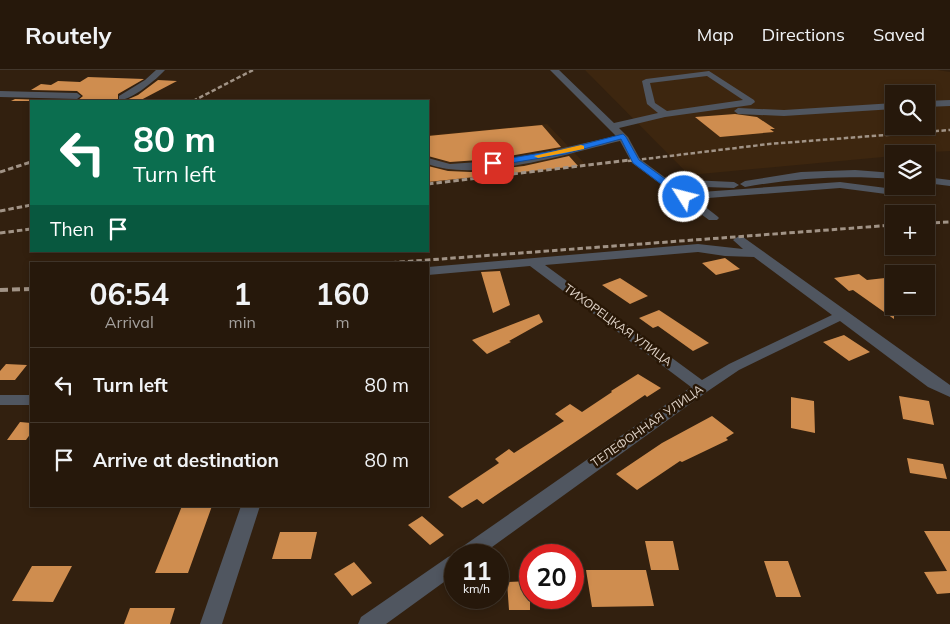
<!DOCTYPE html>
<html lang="en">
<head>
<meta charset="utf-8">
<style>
	body { margin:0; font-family:Mulish,sans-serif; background:#322519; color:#f1f3f6; height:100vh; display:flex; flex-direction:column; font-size:19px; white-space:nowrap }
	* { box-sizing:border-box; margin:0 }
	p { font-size:16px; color:#a4a09d }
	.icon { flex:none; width:28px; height:28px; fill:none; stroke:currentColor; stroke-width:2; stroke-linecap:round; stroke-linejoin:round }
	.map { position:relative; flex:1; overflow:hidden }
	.panel { position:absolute; left:30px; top:192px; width:399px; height:245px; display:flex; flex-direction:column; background:#26180b; border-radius:0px; box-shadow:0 2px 8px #0003,0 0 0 1px #42372c }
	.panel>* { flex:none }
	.banner { position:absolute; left:30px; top:30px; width:399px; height:152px; border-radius:0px; box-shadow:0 2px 8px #0003,0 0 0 1px #42372c; background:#0b6e4f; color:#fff; overflow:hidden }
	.buttons { position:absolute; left:885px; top:15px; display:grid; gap:10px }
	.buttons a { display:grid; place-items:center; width:50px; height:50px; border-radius:0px; background:#26180b; box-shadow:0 2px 8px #0003,0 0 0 1px #42372c; font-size:25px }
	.speed { position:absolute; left:444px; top:474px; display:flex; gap:10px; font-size:25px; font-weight:700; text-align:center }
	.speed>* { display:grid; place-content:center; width:65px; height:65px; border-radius:50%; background:#26180b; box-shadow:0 2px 8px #0003,0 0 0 1px #42372c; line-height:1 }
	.speed small { font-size:12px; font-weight:400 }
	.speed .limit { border:8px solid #d22; background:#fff; color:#111 }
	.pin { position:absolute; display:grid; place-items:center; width:42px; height:42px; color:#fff; margin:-21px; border-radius:10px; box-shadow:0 2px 8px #0006 }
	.me { position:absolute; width:55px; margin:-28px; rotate:306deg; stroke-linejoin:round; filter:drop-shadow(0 0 4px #0008) }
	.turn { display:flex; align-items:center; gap:18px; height:105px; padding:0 20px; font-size:22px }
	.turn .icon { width:65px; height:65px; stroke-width:2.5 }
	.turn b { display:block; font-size:35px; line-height:42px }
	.then { display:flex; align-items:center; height:48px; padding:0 20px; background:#0003; gap:10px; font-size:19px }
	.eta { display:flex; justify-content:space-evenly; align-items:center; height:85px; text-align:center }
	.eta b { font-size:30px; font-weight:700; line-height:35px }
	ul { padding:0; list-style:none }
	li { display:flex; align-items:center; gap:15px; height:75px; padding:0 20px; border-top:1px solid #42372c }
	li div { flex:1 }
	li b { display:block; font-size:19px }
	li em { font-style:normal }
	header { display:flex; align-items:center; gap:30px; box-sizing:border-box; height:70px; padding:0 25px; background:#26180b; border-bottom:1px solid #42372c }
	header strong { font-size:24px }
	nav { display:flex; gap:28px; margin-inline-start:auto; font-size:18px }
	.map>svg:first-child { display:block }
</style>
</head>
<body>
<header>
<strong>Routely</strong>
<nav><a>Map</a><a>Directions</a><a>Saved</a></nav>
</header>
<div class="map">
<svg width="950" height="554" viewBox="0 0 950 554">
	<rect width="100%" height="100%" fill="#32200f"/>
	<!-- built -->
	<path fill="#3d260f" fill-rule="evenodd" d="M585 0H938L950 2V81L894 84V86L689 105ZM894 24H926V56H894Z
		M547 54 587 96 428 114V65Z"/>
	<!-- building -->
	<path fill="#cf8d4f" d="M88 7 144 9 118 24V31H11L15 29 77 31 83 26 77 21 31 20 41 14 51 15 58 11 80 12Z
		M158 10 177 11 139 31H124L138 25Z
		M735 44 757 47 775 59H770L774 62 720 67 695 47Z
		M542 55 561 77 493 89 450 92 428 86V66Z
		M569 86 578 96 428 112V96L448 101 471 102 524 96Z
		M725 188 740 199 716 205 702 193Z
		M500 201 510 235 493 243 481 202Z
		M859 204 867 210 894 207V249L853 220 849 221 834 208Z
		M620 208 648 226 630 234 602 215Z
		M659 240 709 273 693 281 658 256 653 258 639 248Z
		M539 244 543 252 509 271 511 272 487 284 472 270Z
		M844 265 870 282 849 291 823 272Z
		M6 294 27 295 15 310H0V301Z
		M638 304 661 318 647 327 645 325 483 434 477 429 462 438 448 427 499 393 495 389 509 379 514 383 564 351 555 344 570 334 582 342 612 322 611 321Z
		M899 326 929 331 934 355 903 349Z
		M791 327 814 331 815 363 791 358Z
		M712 346 734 363 726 368 728 370 682 392 680 391 637 420 616 404 662 373Z
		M20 352 31 353V363L26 370H7Z
		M907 388 943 394 947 409 910 403Z
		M182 436H212L188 503H155Z
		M422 446 444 465 430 475 408 455Z
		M924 461H950V523L937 524 924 502 947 501Z
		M280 462H317L311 489H272Z
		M645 471H673L679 500H651Z
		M764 491H788L801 527H776Z
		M354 492 372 513 352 526 334 504Z
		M32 496H72L53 532 12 531Z
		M586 500H646L654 536 592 537Z
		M530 511V540H509L507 512Z
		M130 538H175L170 554H124Z"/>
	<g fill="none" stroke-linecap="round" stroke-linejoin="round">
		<!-- minor -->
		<path fill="#505660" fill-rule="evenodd" d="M156 0H165C157 9 131 31 119 30V26L145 10Z
			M550 0H559L614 53 658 43 647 34 642 11 646 9 709 1 754 30 755 32 751 35 665 47 619 58 628 67 640 89 667 109 734 112 739 115 734 118 676 116 687 123 840 112 886 118 891 121 886 124 840 118 695 129 717 146 719 148 717 150H709L632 93 620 71C570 83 476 113 428 94V88L450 94 493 91 537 84 616 66ZM707 6 743 30 667 41 655 33 650 13Z
			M0 21 77 23 81 26 77 29 0 27Z
			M950 30V36L926 37V31Z
			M894 33V39L784 46 738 44 734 41 738 38 784 40Z
			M855 100 894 103V109C843 105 795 108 745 117L740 114 745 111 801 102Z
			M926 107 950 110V116L926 113Z
			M739 166 743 167 950 315V327L928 317 840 251 739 300 708 321 481 485H455V504L386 554H358L361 547 448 487 455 484 456 485 459 479 691 317 530 196 428 205V197L698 174 743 179 733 170ZM698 182 725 186 754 187 832 245 729 294 702 310 545 195Z
			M0 325H31V335H0Z
			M241 436H260L222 554H200Z"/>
		<!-- rail-far2 -->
		<path stroke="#a19386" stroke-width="2.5" stroke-dasharray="4.5 2.5" stroke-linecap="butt" d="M193 31 253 0
			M628 91 769 74 950 60"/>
		<!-- rail-far1 -->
		<path stroke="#a19386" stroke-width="3" stroke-dasharray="5.5 3" stroke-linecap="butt" d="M0 102 31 92
			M428 114 638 89
			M0 141 31 135
			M926 153 950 152
			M0 163 31 159
			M374 194 894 155"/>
		<!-- rail -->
		<path stroke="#a19386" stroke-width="4" stroke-dasharray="8 4" stroke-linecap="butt" d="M0 220 31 219"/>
	</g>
	<!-- route -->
	<path fill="#1a73e8" stroke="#114b97" d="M623 64 626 67 639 90 687 125V129H681L633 93 621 69 565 84 493 96 489 93 493 91 565 79Z"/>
	<!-- slow -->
	<path fill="#f59e0b" d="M581 75 584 76V79L538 88 534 86Z"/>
	<g text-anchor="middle" stroke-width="5" stroke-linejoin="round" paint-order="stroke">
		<!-- street labels -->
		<g font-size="12" fill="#e0d4c9" stroke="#281706">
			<text transform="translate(618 255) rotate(36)" y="4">ТИХОРЕЦКАЯ УЛИЦА</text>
			<text transform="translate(647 356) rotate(-35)" y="4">ТЕЛЕФОННАЯ УЛИЦА</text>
		</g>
	</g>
</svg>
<div class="buttons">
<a><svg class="icon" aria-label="search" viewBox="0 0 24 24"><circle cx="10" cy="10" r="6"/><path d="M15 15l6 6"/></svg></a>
<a><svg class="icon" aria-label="layers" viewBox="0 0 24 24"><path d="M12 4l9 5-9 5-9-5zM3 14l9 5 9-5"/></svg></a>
<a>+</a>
<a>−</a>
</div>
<div class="speed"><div>11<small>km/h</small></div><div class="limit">20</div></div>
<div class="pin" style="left:493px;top:93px;background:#d93025"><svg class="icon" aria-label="arrive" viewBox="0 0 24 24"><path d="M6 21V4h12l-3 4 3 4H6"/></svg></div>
<svg class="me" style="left:684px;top:127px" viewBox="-20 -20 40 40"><circle r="17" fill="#1a73e8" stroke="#fff" stroke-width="3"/><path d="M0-11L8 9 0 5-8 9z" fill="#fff"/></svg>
<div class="banner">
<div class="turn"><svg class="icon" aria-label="left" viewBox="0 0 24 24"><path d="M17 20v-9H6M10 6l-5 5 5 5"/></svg><div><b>80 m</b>Turn left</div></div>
<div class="then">Then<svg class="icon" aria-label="arrive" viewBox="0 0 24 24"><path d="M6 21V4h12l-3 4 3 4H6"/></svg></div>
</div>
<section class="panel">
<div class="eta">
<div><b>06:54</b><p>Arrival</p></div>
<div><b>1</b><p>min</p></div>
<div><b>160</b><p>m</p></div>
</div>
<ul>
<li><svg class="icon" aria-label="left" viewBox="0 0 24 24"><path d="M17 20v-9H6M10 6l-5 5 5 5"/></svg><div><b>Turn left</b></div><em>80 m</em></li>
<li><svg class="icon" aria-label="arrive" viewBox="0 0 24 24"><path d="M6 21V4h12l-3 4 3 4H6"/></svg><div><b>Arrive at destination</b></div><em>80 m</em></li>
</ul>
</section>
</div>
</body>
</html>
